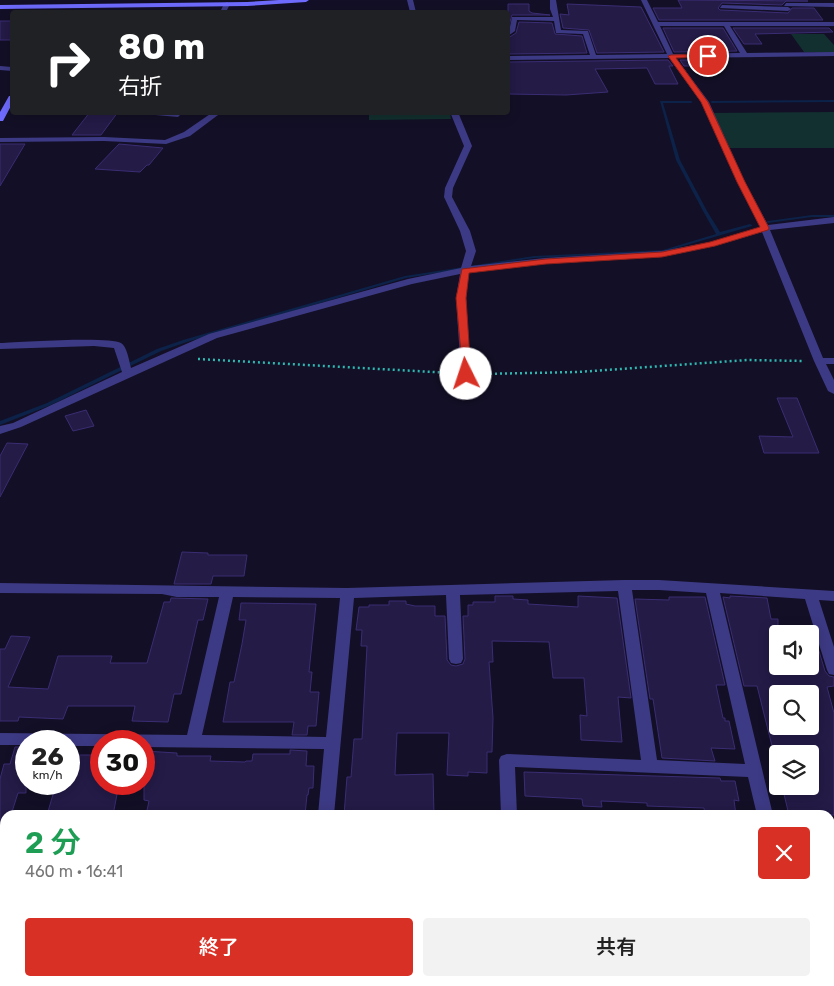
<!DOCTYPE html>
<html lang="ja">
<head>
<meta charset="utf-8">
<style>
	body { margin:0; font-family:Rubik,"Noto Sans JP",sans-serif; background:#f2f2f2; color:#222; height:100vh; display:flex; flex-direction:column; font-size:19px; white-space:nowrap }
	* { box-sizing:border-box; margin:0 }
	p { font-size:16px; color:#767676 }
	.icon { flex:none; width:28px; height:28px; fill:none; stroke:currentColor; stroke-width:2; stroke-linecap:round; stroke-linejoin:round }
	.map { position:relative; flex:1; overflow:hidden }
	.panel { position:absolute; left:0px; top:810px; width:835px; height:176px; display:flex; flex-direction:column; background:#fff; border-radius:15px 15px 0 0; box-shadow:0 2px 12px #0003 }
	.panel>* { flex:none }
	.banner { position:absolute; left:10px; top:10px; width:500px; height:105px; border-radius:5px; box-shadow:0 2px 12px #0003; background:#202124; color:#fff; overflow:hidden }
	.buttons { position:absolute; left:769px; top:625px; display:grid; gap:10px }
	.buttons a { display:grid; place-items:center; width:50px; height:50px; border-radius:5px; background:#fff; box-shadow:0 2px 12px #0003; font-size:25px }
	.speed { position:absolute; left:15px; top:730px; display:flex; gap:10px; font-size:25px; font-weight:700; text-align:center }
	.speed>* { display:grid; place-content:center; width:65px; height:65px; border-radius:50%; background:#fff; box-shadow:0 2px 12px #0003; line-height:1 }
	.speed small { font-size:12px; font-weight:400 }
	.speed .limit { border:8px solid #d22; background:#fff; color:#111 }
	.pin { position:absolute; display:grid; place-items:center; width:42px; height:42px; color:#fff; margin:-21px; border:2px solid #fff; border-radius:50%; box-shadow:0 1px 5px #0007 }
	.me { position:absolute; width:55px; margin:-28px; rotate:356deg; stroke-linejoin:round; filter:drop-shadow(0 0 4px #0008) }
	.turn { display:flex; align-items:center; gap:18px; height:105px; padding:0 25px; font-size:22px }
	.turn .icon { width:65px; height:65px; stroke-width:2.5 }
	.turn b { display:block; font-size:35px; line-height:42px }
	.round { display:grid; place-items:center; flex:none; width:52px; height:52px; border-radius:5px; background:#f2f2f2 }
	.overview { display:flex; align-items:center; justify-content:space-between; height:85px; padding:0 25px }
	h1 { font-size:30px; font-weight:600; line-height:38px; color:#1e9e55 }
	.primary-button { display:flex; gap:10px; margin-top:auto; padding:10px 25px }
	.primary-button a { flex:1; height:58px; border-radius:5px; background:#d93025; color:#fff; font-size:20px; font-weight:600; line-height:58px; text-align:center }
	.primary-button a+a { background:#f2f2f2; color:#222 }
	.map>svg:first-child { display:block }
</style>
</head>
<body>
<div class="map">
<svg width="834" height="986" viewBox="0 0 834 986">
	<rect width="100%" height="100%" fill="#130f26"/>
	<!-- green -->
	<path fill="#12302f" d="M791 34H824L834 45V52H804Z
		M369 112 450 113 451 119 369 120Z
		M834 112V148H730L712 113Z"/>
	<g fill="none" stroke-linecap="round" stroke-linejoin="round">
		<!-- stream -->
		<path fill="#0c2248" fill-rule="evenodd" d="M834 100V102L712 103 710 102 712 101Z
			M660 101H691L693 102 691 103H663L680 160 707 211 720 232 750 224 752 225V226L663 252 534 258 406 278 187 342 161 351 51 405 0 425V421L47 403 157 349 183 340 405 276 534 256 663 250 716 234 703 211 676 160Z
			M812 215H834V217H812L768 223 766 222 768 221Z"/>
	</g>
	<!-- building -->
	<path fill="#241b47" stroke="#3b2d73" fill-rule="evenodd" d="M678 0 808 1H786L782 5 722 3 718 8 720 10 788 13 792 8H814L823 20H659L653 8H682Z
		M508 4H529V11L532 13 550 15H512L508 29Z
		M567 4 641 7 664 52 597 53 589 30 563 28 560 14 569 15Z
		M0 21H12V40H0Z
		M519 22 552 23 555 34 582 36 587 53 508 54V38L516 33Z
		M663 28H723L737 51 674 52Z
		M733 28H829L833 32 755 34 762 44H744Z
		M668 60 673 66H669L678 84H655L647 68 595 69 608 92 566 95 508 94V62Z
		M680 60H702L708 66H684Z
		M90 112H118L101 135H72Z
		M0 144H25L0 186Z
		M119 144 163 148 149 165H147L140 172 95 169Z
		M777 398H797L819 453H764L759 436 793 437Z
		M86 410 94 426 73 431 65 416Z
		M7 443 28 444 0 497V456Z
		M182 552 208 553V555H247L244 576H213L211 584H174Z
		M495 596H513V599L528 600V604L578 607V596L617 598 631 698 618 697 622 742 581 740 580 715 587 716 584 678H553L549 642 492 641 493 662H489L493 718 492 752H487V773L468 772V776L447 775 449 733H397L395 775 433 774 434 815H344L347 777H351L354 739H362L367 646H361L362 630H356L359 607H369V605H389V601H406V604L415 606H435V616H445L447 660 451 665 456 666 463 664 465 659 463 616H468V605H473V602H495Z
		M730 596 767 598 771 619H778V666H810V627L812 628 825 671 829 676 834 677V686L827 687 834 713V815H789L782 786H810V754H774L757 686H744L723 597 730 598ZM778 694H810V726H778Z
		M669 597H705L725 685H716L723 718H725V721H729L735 749 711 748 715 761 662 758 653 699H650L635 599 669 600Z
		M171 598 208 599 203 620H198L181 694H174L168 722 132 721 135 706H68L63 719 19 717 18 721H0V649H5L11 636 30 637 8 687 48 689 58 656H112L110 663H147L164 602H170Z
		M241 603 316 604 309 672H312L310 692H319L316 726H308L307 735H292L294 722H223L230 682H234L242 644 246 620H239Z
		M15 747H26V793H18L11 815H5L4 838H0V779L4 764H10Z
		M290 750 307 751 306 766H314L313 788H309L308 795H307L305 815H146L149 801 144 800V751L177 753V756H211L210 761 245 762 246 761H252L253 754H290Z
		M69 755H101V784H119L113 815H47L56 784H69Z
		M524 772 720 778 721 781H735L739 801 734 800 736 815H705L704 808 647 806V803L601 801 602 807 583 806 582 799 525 796Z"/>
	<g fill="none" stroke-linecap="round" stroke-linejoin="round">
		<!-- path -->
		<path stroke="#2fb8b0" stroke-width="2.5" stroke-dasharray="2 3" stroke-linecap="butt" d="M198 359 452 373
			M480 374 578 372 747 360 804 361"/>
		<!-- street -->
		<path fill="#3d3a85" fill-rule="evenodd" d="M407 0H413L416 12H410Z
			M550 0H556L561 30 588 31 596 55 667 54 641 0H647L658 22H834V26H730L747 53 834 52V56L676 58 709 102 745 182 768 225 834 217V223L770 230 823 358H834V364H826L834 380V394L828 391 814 361 762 232 715 246 662 257 545 264 469 272 466 298 471 374 470 376 466 377 461 374 456 298 460 274 412 284 217 338 21 427 0 434V426L13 423 122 372 114 348 94 346 0 349V343C19 342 110 336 121 343 127 346 129 361 131 368L209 334 408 279 461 268 466 251 460 231 444 197 445 188 464 146 450 112H458L472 146 453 188 452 197 470 231 476 251 471 266 545 258 662 251 710 242 760 227 737 182 701 102 669 58 508 60V56L590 55 583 34 556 33 554 21 517 20 515 31 508 36 512 17H553L550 9ZM660 26H724L740 53 673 54Z
			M227 2 230 4 226 12H220L224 4Z
			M786 3H834V7L784 6Z
			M722 5 788 7 791 9 788 11 720 8Z
			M0 66 12 67V71L0 70Z
			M122 112 176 113 183 112 178 117Z
			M213 112H222L190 136 166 144 104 141 0 142V138L104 137 165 140 184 132Z
			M624 580H659L834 591V601L819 600 834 647V675L829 674 827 670 805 599 720 593 773 815H757L748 777 515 767 517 815H501L499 760 501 756 507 754 641 760 618 591 460 595 463 659 461 663 456 664 451 663 449 659 446 595 354 598 334 815H318L324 749 144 747V741H101V746H69V741H26V745H0V733L187 735 219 597H177L162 594 0 593V583L347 588ZM632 590H659L706 593 745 764 657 760ZM233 597 340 598 326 737 202 735Z
			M0 849H5V863H0Z
			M830 878H834V894H830Z
			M830 969H834V986L823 984 822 981H830Z
			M271 981H659L657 986H269Z"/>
		<!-- secondary -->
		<path fill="#6f6bff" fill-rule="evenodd" d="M279 0H309L306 2 247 6 0 9V5L247 2Z
			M9 96H12V104L3 121H0V112Z"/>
	</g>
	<!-- route -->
	<path fill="#d93025" stroke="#8d1f18" d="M708 54 710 57 676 58 708 102 745 182 769 228 768 230 715 246 662 257 546 264 469 273 466 298 471 374 470 376H463L456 298 462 269 546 259 662 252 710 242 760 227 737 182 701 102 668 56 671 55Z"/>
</svg>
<div class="buttons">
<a><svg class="icon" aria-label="sound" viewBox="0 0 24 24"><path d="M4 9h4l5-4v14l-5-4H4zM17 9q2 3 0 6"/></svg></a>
<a><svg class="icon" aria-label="search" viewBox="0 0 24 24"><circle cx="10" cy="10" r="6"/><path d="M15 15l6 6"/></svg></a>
<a><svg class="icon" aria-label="layers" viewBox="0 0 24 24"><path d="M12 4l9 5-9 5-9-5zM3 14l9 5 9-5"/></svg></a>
</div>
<div class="speed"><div>26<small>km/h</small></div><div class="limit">30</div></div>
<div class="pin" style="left:708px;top:56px;background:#d93025"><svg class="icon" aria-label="arrive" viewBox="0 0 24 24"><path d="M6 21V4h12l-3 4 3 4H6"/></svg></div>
<svg class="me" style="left:466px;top:374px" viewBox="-20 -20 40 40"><circle r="19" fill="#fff"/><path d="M0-13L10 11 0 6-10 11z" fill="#d93025"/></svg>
<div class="banner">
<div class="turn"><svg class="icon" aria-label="right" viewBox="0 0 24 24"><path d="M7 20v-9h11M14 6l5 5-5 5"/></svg><div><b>80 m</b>右折</div></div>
</div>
<section class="panel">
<div class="overview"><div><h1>2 分</h1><p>460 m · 16:41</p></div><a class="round" style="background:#d93025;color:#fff"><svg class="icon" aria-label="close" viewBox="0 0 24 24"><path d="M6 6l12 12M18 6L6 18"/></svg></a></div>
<div class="primary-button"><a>終了</a><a>共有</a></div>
</section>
</div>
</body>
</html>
